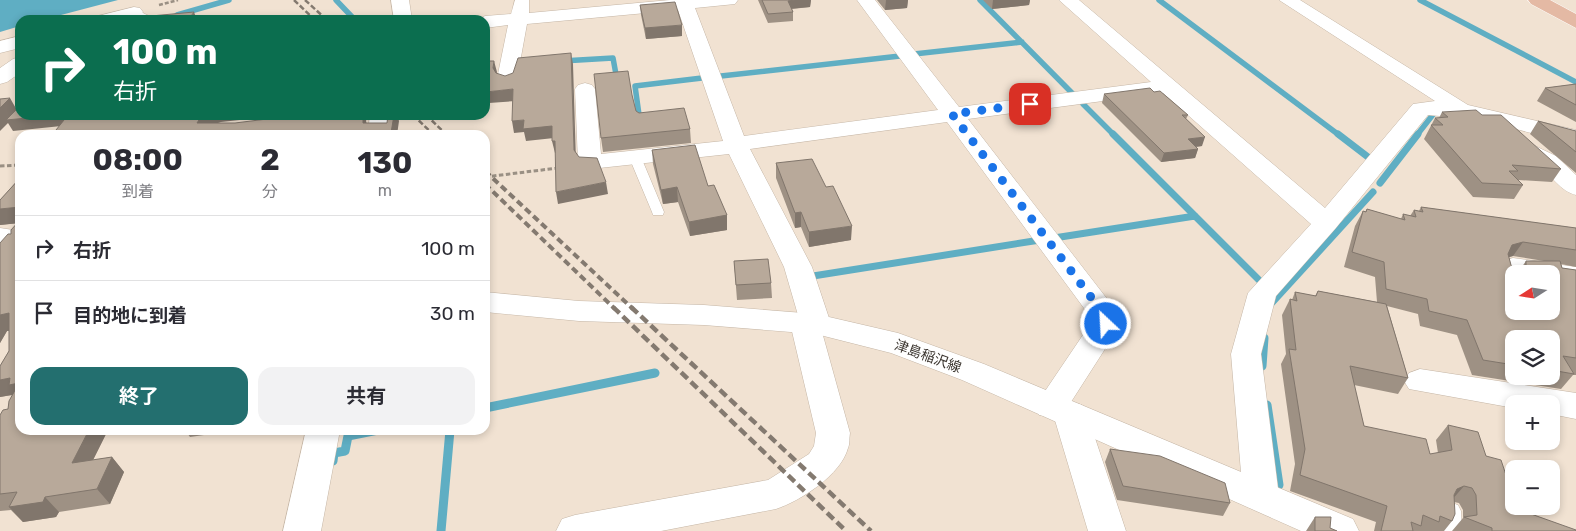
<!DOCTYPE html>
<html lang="ja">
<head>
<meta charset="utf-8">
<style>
	body { margin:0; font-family:Rubik,"Noto Sans JP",sans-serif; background:#f2f2f3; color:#2b2b33; height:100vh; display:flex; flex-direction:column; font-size:19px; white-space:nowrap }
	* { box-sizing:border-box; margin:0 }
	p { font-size:16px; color:#7c7c81 }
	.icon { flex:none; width:28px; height:28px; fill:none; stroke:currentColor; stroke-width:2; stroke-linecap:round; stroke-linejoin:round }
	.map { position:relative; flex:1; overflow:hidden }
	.sheet { position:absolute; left:15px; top:130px; width:475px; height:305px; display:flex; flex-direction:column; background:#fff; border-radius:15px; box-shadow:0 2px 8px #0003 }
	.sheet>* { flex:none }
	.top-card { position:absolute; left:15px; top:15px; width:475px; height:105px; border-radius:15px; box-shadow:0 2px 8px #0003; background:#0b6e4f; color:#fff; overflow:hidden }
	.needle { width:32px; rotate:258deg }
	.fabs { position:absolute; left:1505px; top:265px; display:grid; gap:10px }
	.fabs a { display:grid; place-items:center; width:55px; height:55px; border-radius:10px; background:#fff; box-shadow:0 2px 8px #0003; font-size:25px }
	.pin { position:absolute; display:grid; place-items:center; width:42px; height:42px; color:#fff; margin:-21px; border-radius:10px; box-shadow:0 2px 8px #0006 }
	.me { position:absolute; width:55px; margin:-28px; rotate:335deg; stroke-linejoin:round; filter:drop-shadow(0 0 4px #0008) }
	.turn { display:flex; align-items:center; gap:18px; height:105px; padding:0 15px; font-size:22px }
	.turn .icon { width:65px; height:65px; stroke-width:2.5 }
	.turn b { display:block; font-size:35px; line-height:42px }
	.eta { display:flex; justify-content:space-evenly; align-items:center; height:85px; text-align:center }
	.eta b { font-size:30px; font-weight:700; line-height:35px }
	.button { display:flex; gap:10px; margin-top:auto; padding:10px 15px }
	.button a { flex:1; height:58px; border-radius:15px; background:#236f6f; color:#fff; font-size:20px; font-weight:700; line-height:58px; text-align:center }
	.button a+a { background:#f2f2f3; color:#2b2b33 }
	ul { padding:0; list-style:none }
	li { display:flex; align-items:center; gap:15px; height:65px; padding:0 15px; border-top:1px solid #e1e1e2 }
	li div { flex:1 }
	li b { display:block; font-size:19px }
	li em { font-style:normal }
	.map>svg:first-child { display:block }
</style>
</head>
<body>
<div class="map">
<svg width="1576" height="531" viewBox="0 0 1576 531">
	<rect width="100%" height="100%" fill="#f1e2d2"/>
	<!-- water -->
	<path fill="#5faec3" d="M0 0H118L42 20H20V26L0 32Z"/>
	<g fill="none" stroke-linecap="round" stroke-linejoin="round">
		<!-- stream-far2 -->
		<path stroke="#5faec3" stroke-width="5.5" d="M336 0 355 20
			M980 0 1073 94
			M1159 0 1339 135
			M1420 0 1576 82
			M177 15 229 0
			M914 54 1022 42
			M562 61 613 58 617 80
			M721 76 900 56
			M1083 104 1114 135
			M640 122 635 86 702 78
			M1417 135 1435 112"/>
		<!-- stream-far1 -->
		<path stroke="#5faec3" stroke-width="7" d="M1113 134 1259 280
			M1338 134 1368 157
			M1380 183 1418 134
			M1054 238 1195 216
			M813 276 1040 240
			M1270 305 1373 192"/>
		<!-- stream -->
		<path stroke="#5faec3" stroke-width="9" d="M1262 366 1264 338
			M1267 405 1279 485
			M485 408 655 373
			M333 461 334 453 345 451 348 436 378 430
			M441 531 450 430"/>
		<!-- lane casing -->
		<g stroke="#c5b6a6" stroke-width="1">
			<path id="lane" d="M131 10H137L157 20H144L131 14Z
				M635 153 641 157 664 212 663 215H653L652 212 629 157Z
				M1452 503 1458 505 1461 511 1462 531H1444L1443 511 1446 505Z"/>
		</g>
		<!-- street casing -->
		<g stroke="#c5b6a6" stroke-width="1">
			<path id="street" d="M391 0H409L412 20H394Z
				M515 0H529V13L670 0H738L735 4 695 8 744 136 938 110 857 0H875L959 107 1151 82 1059 0H1079L1325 208 1413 104 1435 101 1279 0H1300L1468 105 1576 130V144L1475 119 1428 115 1335 229 1276 296 1261 354 1279 496 1274 507 1261 511 1248 507 1243 496 1231 354 1248 293 1311 224 1163 93 968 119 1118 313 1121 324 1071 402 1082 405 1087 414 1126 531H1088L1054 417 1039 415 1035 406 1091 323 1089 315 947 122 750 149 812 267 831 324 826 331 822 332 850 433C849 438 850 444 848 448 841 475 800 501 776 509L661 531H556L562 519 575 515 768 480 809 454 814 446 816 433 790 323 795 316 798 315 784 267 729 154 590 169 582 167 578 162 575 89 578 85 585 83 592 85 595 89 601 154 723 141 678 10 527 24 517 79 514 83 507 85 500 83 497 79 508 25 485 28V20H477L485 16 511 14Z
				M134 7 140 8 143 12 140 16 125 20H95L98 16Z
				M20 36V48L0 53V41Z
				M20 57V73L7 82 0 84V68L13 59Z
				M370 115H392L390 135H368Z
				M1529 143 1556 156 1576 175V195C1560 191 1552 176 1540 166 1532 160 1523 158 1517 150L1521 145Z
				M1513 258 1576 267V285L1551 281V274H1514V285L1504 282C1499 274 1498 269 1503 261Z
				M1420 369 1576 393V419L1551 414V404H1514V408L1409 389 1404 381 1409 373Z"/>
		</g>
		<!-- secondary casing -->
		<g stroke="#c5b6a6" stroke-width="1">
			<path id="secondary" d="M0 228 20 231V247L0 244Z
				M485 292 579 301 704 305 816 314 898 333 984 364 1353 519 1359 531H1301L962 380 891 353 816 334 704 325 579 321 485 312Z
				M306 430H340L321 531H283Z"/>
		</g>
		<!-- primary casing -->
		<g stroke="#fff" stroke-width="1">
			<path id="primary" d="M1528 0H1550L1576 14V28L1531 4Z"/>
		</g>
		<!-- path-far1 -->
		<path stroke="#9a9084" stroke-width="2.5" stroke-dasharray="4 2" stroke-linecap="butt" d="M159 5 178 0"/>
		<!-- path -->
		<path stroke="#9a9084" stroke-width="3" stroke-dasharray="4.5 2.5" stroke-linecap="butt" d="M0 166 20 165
			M485 177 558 168"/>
		<!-- lane -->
		<use href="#lane" fill="#fff" fill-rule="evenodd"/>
		<!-- street -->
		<use href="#street" fill="#fff" fill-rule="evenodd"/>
		<!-- secondary -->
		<use href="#secondary" fill="#fff" fill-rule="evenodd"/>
		<!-- primary -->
		<use href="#primary" fill="#e4b9a4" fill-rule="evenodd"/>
		<!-- rail-far2 -->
		<path stroke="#847a70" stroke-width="2.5" stroke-dasharray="5.5 2.5" stroke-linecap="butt" d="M294 0 315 20
			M305 0 327 20
			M413 115 434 135
			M426 115 447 135"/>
		<!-- rail-far1 -->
		<path stroke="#847a70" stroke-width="4" stroke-dasharray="7 4" stroke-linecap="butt" d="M485 171 633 309
			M485 184 615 309"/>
		<!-- rail -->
		<path stroke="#847a70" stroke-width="4.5" stroke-dasharray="9 4.5" stroke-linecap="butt" d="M613 307 846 531
			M631 307 871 531"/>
	</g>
	<!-- wall -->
	<path fill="#9e9184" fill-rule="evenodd" d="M758 0H811L810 7 792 9 793 12V21L768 23Z
		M877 0H908L907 8 885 10Z
		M983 0H1030L1029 5 992 9Z
		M640 5 682 36 646 39 641 15Z
		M1576 84V122L1537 101 1545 88Z
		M1154 92 1188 115 1186 119 1202 146 1196 147 1198 149 1195 158 1161 162 1102 103 1104 94Z
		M632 95 636 111 639 113 690 129 691 143 603 152 601 138Z
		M1442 112 1482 115 1561 169 1552 182 1518 180 1523 185 1514 199 1473 197 1424 139 1435 118H1439Z
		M1538 121 1576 131V173L1530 134Z
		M652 150 708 186 727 215V230L690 236 678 202 663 204 653 164Z
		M776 163 851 240 809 247 801 227 795 228 776 178Z
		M20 178V430H108L93 460 112 457 124 472 110 504 59 512 56 517 23 522 11 510 0 511V415L8 409 12 395 0 397V366L9 351V331H7L0 343V243L11 234 18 223 0 225V200Z
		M1421 207 1576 228V267L1561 264 1562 268 1576 270V375H1573L1561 389 1472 375 1457 335 1420 326 1418 314 1387 306 1408 378 1398 394 1354 385 1364 426 1430 454 1438 453 1436 440 1448 425 1486 456 1517 509 1576 531H1452L1463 518V510L1459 503 1454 502 1452 521 1444 531H1374L1376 522 1290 491 1295 464 1281 364 1286 354 1282 315 1290 299 1292 300 1295 292 1315 296 1318 291 1377 302 1375 277 1344 267 1355 226 1363 211 1365 212 1367 209 1401 219 1403 214 1410 216 1414 210 1419 211ZM1513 256 1544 261H1526L1519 271 1514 269 1511 265 1509 257ZM1514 339H1551V376H1514Z
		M734 261 771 283 772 298 737 300Z
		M185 430H239L190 437Z
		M1110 449 1230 503 1223 516 1117 500 1105 462Z
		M1315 517 1330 528 1337 531H1306Z"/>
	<!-- shaded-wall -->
	<path fill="#81766c" d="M795 0H811L810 7 788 9V1Z
		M886 0H908L907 8 885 10Z
		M993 0H1030L1029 5 992 9Z
		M194 12 197 20H188Z
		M682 25V36L646 39 645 28Z
		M571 53 573 64 576 162 574 150Z
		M494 61 497 72 495 79 493 68Z
		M513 89 516 101 489 103 486 92Z
		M10 98 18 112 60 115H79L71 125 13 131 8 123 0 131V108Z
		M202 115H286L221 122 212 125 197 123Z
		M361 115H366L367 117 366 121 367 125 363 123Z
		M394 115H397L399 121 397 135H378Z
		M524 120 552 126 554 138 526 141 524 132 514 133 512 121Z
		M1205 137 1202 146 1184 148 1188 139Z
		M552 141H555L557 153H555Z
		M1198 149 1195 158 1161 162 1164 153Z
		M606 182 608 194 558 204 556 192Z
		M677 187 678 202 663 204 661 190Z
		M20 207V223L0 225V209Z
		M801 212V227L795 228V213Z
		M727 215V230L690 236 689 222Z
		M852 226 851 240 809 247V232Z
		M1523 242 1513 256 1502 259 1512 245Z
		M9 313 20 328 7 331 0 343V315Z
		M10 378 19 383 17 394 0 397V380Z
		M89 430H108L84 478 72 463Z
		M246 430H263L247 433Z
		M112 457 124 472 110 504 97 489Z
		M1464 486 1451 501 1457 489Z
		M45 497 59 512 56 517 23 522 9 507Z"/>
	<!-- building -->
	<path fill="#b8a99a" stroke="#81766c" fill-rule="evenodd" d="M762 0H795L788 1 793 12 768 14Z
		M675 2 682 25 645 28 640 5Z
		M194 12 188 20H134L151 16Z
		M571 53 574 150 579 157 597 158 606 182 556 192 555 141H552V126L523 129 524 120 512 121 513 89 486 92 489 61H494L493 68 496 73 505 76 513 73 518 58Z
		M628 71 632 95 636 111 639 113 684 108 690 129 601 138 594 74Z
		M1576 84V105L1545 88Z
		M1150 88 1154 92 1160 91 1188 115H1182L1205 137 1188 139 1198 149 1164 153 1104 94Z
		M10 98 0 108V99Z
		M20 106V115H60L6 120Z
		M1476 110 1482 115H1501L1561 169 1512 165 1518 171H1509L1523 185 1482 183 1431 125H1443L1435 118 1448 117 1442 112Z
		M68 115H202L197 123H235L299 115H363V123H387L388 115H394L391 133 378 135H52Z
		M1538 121 1576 131V152Z
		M695 145 708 186 714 185 727 215 689 222 677 187 661 190 652 150Z
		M812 159 826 187 833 186 852 226 809 232 801 212 795 213 776 163Z
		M20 178V207L0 209V200Z
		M1421 207 1576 228V250L1523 242 1512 245 1508 254 1511 265 1514 269 1524 272 1526 270V261H1560L1562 268 1576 270V358L1563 356 1574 374 1551 370V339H1514V365L1483 360 1467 320 1429 311 1427 299 1386 289 1384 262 1352 252 1363 211 1366 212 1367 209 1405 220 1403 214 1416 217 1414 210 1423 212ZM1514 274H1551V311H1514Z
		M20 220V430H89L72 463 112 457 97 489 45 497 43 502 9 507 17 492 0 494V415L3 410 8 409 9 401 19 383 9 385 10 378 0 380V366L9 351V313L0 315V243L8 234H11V230Z
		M768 259 771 283 736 285 734 261Z
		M1318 291 1386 304 1408 378 1350 366 1364 426 1426 439 1430 454 1452 450 1448 425 1478 432 1486 456 1501 460 1514 499V506H1516L1517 509 1576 530V531H1492V528L1464 517 1477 515 1476 495 1472 488 1464 486 1457 489 1454 495 1455 514 1452 521 1440 516 1439 522 1423 515 1421 526 1411 522 1413 531H1381L1387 506 1300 475 1305 449 1289 349 1296 350 1290 299 1297 301 1295 292 1316 296Z
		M1110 449 1160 456 1225 483 1230 503 1123 486Z
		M1315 517H1331L1330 528 1337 531H1315Z"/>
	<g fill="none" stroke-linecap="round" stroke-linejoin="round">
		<!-- route -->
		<path stroke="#1a73e8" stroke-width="9" stroke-dasharray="0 16.2" d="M1030 104 952 114 1103 313 1106 324"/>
	</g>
	<g text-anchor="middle" stroke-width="4.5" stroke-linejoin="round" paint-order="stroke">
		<!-- street labels -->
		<g font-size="14" fill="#3b352f" stroke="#fff">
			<text transform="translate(928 356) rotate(20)" y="5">津島稲沢線</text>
		</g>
	</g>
</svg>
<div class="fabs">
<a><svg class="needle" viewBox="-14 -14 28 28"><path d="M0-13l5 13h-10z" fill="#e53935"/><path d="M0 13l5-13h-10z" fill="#7c7c81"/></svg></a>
<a><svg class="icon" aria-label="layers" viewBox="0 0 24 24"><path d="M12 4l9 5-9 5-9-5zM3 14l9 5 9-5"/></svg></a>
<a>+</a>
<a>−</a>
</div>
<div class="pin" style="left:1030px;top:104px;background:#d93025"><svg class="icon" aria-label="arrive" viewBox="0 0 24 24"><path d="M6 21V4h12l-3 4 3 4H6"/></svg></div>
<svg class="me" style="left:1106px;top:324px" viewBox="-20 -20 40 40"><circle r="17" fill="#1a73e8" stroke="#fff" stroke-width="3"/><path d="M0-11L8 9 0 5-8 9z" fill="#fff"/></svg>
<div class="top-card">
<div class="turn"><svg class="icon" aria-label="right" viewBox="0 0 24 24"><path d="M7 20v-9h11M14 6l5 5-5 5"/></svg><div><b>100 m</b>右折</div></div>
</div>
<section class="sheet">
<div class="eta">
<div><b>08:00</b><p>到着</p></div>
<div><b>2</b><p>分</p></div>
<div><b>130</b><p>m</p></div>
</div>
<ul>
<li><svg class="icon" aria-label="right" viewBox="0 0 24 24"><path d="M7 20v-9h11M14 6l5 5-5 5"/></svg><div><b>右折</b></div><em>100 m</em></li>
<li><svg class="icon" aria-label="arrive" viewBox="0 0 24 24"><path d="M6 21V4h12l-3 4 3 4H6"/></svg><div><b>目的地に到着</b></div><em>30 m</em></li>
</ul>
<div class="button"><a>終了</a><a>共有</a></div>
</section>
</div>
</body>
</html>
